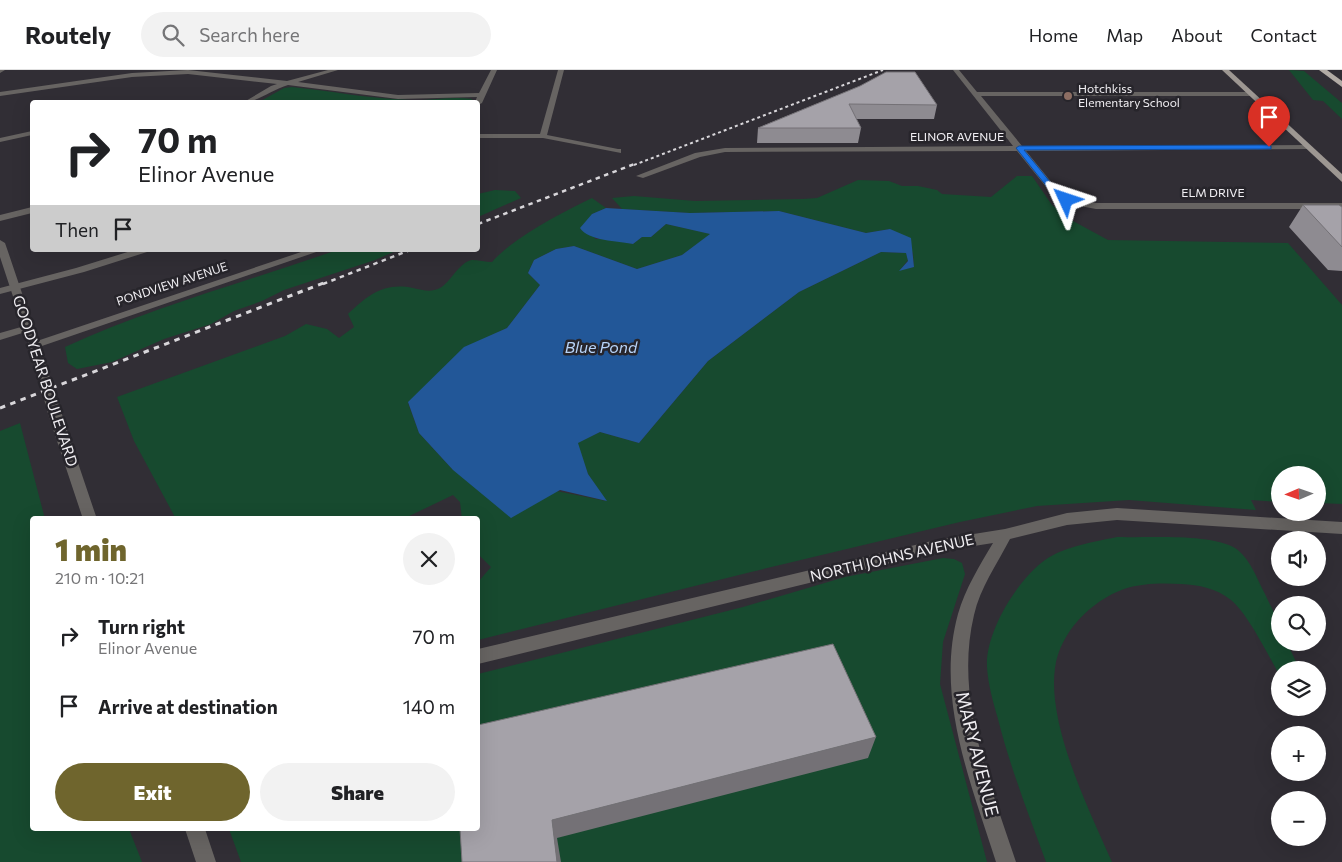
<!DOCTYPE html>
<html lang="en">
<head>
<meta charset="utf-8">
<style>
	body { margin:0; font-family:Commissioner,sans-serif; background:#f2f2f2; color:#202124; height:100vh; display:flex; flex-direction:column; font-size:19px; white-space:nowrap }
	* { box-sizing:border-box; margin:0 }
	p { font-size:16px; color:#757577 }
	.icon { flex:none; width:28px; height:28px; fill:none; stroke:currentColor; stroke-width:2; stroke-linecap:round; stroke-linejoin:round }
	.map { position:relative; flex:1; overflow:hidden }
	.drawer { position:absolute; left:30px; top:446px; width:450px; height:315px; display:flex; flex-direction:column; background:#fff; border-radius:5px; box-shadow:0 5px 20px #0002 }
	.drawer>* { flex:none }
	.hud { position:absolute; left:30px; top:30px; width:450px; height:152px; border-radius:5px; box-shadow:0 5px 20px #0002; background:#fff; color:#202124; overflow:hidden }
	.needle { width:32px; rotate:268deg }
	.tools { position:absolute; left:1271px; top:396px; display:grid; gap:10px }
	.tools a { display:grid; place-items:center; width:55px; height:55px; border-radius:50%; background:#fff; box-shadow:0 5px 20px #0002; font-size:25px }
	.pin { position:absolute; display:grid; place-items:center; width:42px; height:42px; color:#fff; margin:-51px -21px; border-radius:50% 50% 50% 0; rotate:-45deg; box-shadow:0 0 5px #0007 }
	.pin .icon { rotate:45deg }
	.me { position:absolute; width:55px; margin:-28px; rotate:312deg; stroke-linejoin:round; filter:drop-shadow(0 0 4px #0008) }
	.turn { display:flex; align-items:center; gap:18px; height:105px; padding:0 25px; font-size:22px }
	.turn .icon { width:65px; height:65px; stroke-width:2.5 }
	.turn b { display:block; font-size:35px; line-height:42px }
	.then { display:flex; align-items:center; height:48px; padding:0 25px; background:#0003; gap:10px; font-size:19px }
	.round { display:grid; place-items:center; flex:none; width:52px; height:52px; border-radius:26px; background:#f2f2f2 }
	.overview { display:flex; align-items:center; justify-content:space-between; height:85px; padding:0 25px }
	h1 { font-size:30px; font-weight:800; line-height:38px; color:#6f652d }
	.cta { display:flex; gap:10px; margin-top:auto; padding:10px 25px }
	.cta a { flex:1; height:58px; border-radius:30px; background:#6f652d; color:#fff; font-size:20px; font-weight:800; line-height:58px; text-align:center }
	.cta a+a { background:#f2f2f2; color:#202124 }
	ul { padding:0; list-style:none }
	li { display:flex; align-items:center; gap:15px; height:70px; padding:0 25px }
	li div { flex:1 }
	li b { display:block; font-size:19px }
	li em { font-style:normal }
	header { display:flex; align-items:center; gap:30px; box-sizing:border-box; height:70px; padding:0 25px; background:#fff; border-bottom:1px solid #e0e0e0 }
	header strong { font-size:24px }
	nav { display:flex; gap:28px; margin-inline-start:auto; font-size:18px }
	.search { width:350px; height:45px; background:#f2f2f2; display:flex; align-items:center; gap:12px; box-sizing:border-box; padding:0 18px; border-radius:28px; color:#757577; font-size:19px }
	.map>svg:first-child { display:block }
</style>
</head>
<body>
<header>
<strong>Routely</strong>
<div class="search"><svg class="icon" aria-label="search" viewBox="0 0 24 24"><circle cx="10" cy="10" r="6"/><path d="M15 15l6 6"/></svg>Search here</div>
<nav><a>Home</a><a>Map</a><a>About</a><a>Contact</a></nav>
</header>
<div class="map">
<svg width="1342" height="792" viewBox="0 0 1342 792">
	<rect width="100%" height="100%" fill="#312e35"/>
	<!-- green -->
	<path fill="#174a2f" d="M1289 0 1304 1 1342 33V49L1323 31 1313 30Z
		M292 17C331 21 371 29 411 30 431 31 452 26 472 29L471 32H259L284 18Z
		M1017 106H1032L1052 135 1073 151 1108 170 1288 173 1342 235V434L1318 433V405H1280V432L1251 430 1256 440 1129 430 1037 436 960 452 751 502 478 570V512L491 497 478 484V449H462L460 432 453 425 403 449H176L134 371 117 327 285 266 306 254 327 259 339 268 354 257 348 244C368 225 384 212 413 218 423 220 430 223 440 218 451 212 459 192 472 190 478 190 486 192 492 192 514 167 561 143 592 128L606 138 592 144 595 169H611L633 174 642 167H651L666 154 711 164 682 185 637 199 574 176 556 179 534 190 528 203 540 215 507 258 464 278 408 333 419 363 453 400 606 431 588 404 577 373 600 362 639 373 708 291 799 222 881 182 906 183 908 190 900 200 914 197 913 183 890 159 866 163 779 141 690 143 622 139 612 128 634 126 695 131 803 129 817 128 858 110 889 111 902 116H918L937 120 942 124 991 127Z
		M495 120 515 121 521 128 478 147V124Z
		M337 180H398L375 190 284 220 262 231 234 241 211 254 164 269 112 292 77 299 68 293 65 277C152 237 246 212 337 180Z
		M20 353 45 449H32V759H129L142 792H0V361Z
		M1117 467C1147 468 1210 463 1235 478 1249 487 1257 508 1264 522 1273 541 1280 551 1280 572L1287 573 1300 600H1280V606C1268 585 1248 544 1231 530 1216 518 1199 515 1181 514 1163 513 1142 513 1124 519 1091 531 1060 562 1055 598 1047 655 1089 740 1112 792H1046C1029 745 1010 697 998 649 993 632 988 614 987 597 985 562 1018 509 1045 490 1065 476 1094 472 1117 467Z
		M943 488 954 489 962 493 965 504 943 572 940 614 987 792H241L229 759H478V604L743 537 845 507Z"/>
	<!-- water -->
	<path fill="#225798" d="M606 138 690 143 779 141 866 163 890 159 911 168 914 197 899 201 908 191 906 183 881 182 799 222 708 291 639 373 600 362 578 373 588 404 607 431 560 420 511 448 453 400 419 363 408 332 464 277 507 258 540 215 528 203 534 190 556 179 574 176 637 199 682 185 710 164 666 154 651 167H642L633 174C618 171 588 171 580 158L592 144Z"/>
	<g fill="none" stroke-linecap="round" stroke-linejoin="round">
		<!-- minor -->
		<path fill="#676462" fill-rule="evenodd" d="M188 0 287 11 328 0H338L298 12 398 25 479 23 491 0H497L482 33 478 35V32H475L477 27 398 29 288 15C273 19 258 32 244 32L271 16 277 14 188 4 132 7 0 26V22L132 3Z
			M558 0H564L547 65 618 79H621V83L543 68H478V64H540Z
			M953 0H959L977 22H1251L1254 24 1251 26H981L1022 76 1307 75 1311 77 1307 79 1026 81 1061 124 1074 130 1096 133H1342V139H1096L1069 134 1055 128 1017 81 725 82 700 87 643 108 636 106 695 83 725 78 1013 76Z
			M32 61V65L0 72V68Z
			M32 137V143L0 151V145Z
			M134 180H149L147 182 84 202 0 224V218L76 198Z
			M307 180H322L39 277 35 278 29 275 31 273Z
			M28 255 34 258 32 260 0 270V263Z
			M1117 438 1342 452V464L1117 450 1067 455 1010 469C997 494 980 518 974 545 954 629 990 713 1016 792H996C971 713 935 628 958 544 965 519 980 495 993 473L936 482 478 594V579L936 470 1005 459 1067 443Z"/>
		<!-- tertiary -->
		<path fill="#676462" fill-rule="evenodd" d="M0 0H5L0 3Z
			M0 170 5 173C37 265 65 357 97 449H83L49 347 29 275 0 187Z
			M185 759H205L216 792H196Z"/>
		<!-- primary -->
		<path fill="#9d9792" fill-rule="evenodd" d="M1222 0H1229L1342 104V112Z"/>
		<!-- motorway -->
		<path fill="#b2aba5" fill-rule="evenodd" d="M1319 0H1327L1342 11V17Z"/>
		<!-- rail-far2 -->
		<path stroke="#d8d6da" stroke-width="2" stroke-dasharray="3 3" stroke-linecap="butt" d="M634 95 883 0"/>
		<!-- rail-far1 -->
		<path stroke="#d8d6da" stroke-width="2.5" stroke-dasharray="4.5 4.5" stroke-linecap="butt" d="M478 154 637 93
			M323 214 410 180"/>
		<!-- rail -->
		<path stroke="#d8d6da" stroke-width="3" stroke-dasharray="5.5 5.5" stroke-linecap="butt" d="M0 338 326 212"/>
	</g>
	<!-- wall -->
	<path fill="#8e8b91" d="M860 16 937 35 934 49H856L861 58 858 73H757L758 58Z
		M1303 135 1342 137V201L1328 200 1289 157Z"/>
	<!-- shaded-wall -->
	<path fill="#747176" d="M876 667 868 688 557 768 561 792H557L552 750Z"/>
	<!-- building -->
	<path fill="#a5a2a9" stroke="#747176" d="M886 2H915L937 35 849 34 861 58H758L860 16Z
		M1303 135H1339L1342 137V177Z
		M833 574 876 667 552 750 557 792H462L460 759H478V655Z"/>
	<!-- route -->
	<path fill="#1a73e8" stroke="#114b97" d="M1269 75 1271 76V79L1024 80 1060 124 1070 130 1066 132 1055 127 1016 78 1019 76Z"/>
	<!-- markers -->
	<circle fill="#8d6e63" stroke="#27252b" stroke-width="2" cx="1068" cy="26" r="5"/>
	<g text-anchor="middle" stroke-width="5" stroke-linejoin="round" paint-order="stroke">
		<!-- far-poi labels -->
		<g font-size="12" fill="#f0eef2" stroke="#27252b" text-anchor="start">
			<text x="1078" y="23">Hotchkiss<tspan x="1078" dy="14">Elementary School</tspan></text>
		</g>
		<!-- far-street labels -->
		<g font-size="12" fill="#f0eef2" stroke="#27252b">
			<text x="957" y="71">ELINOR AVENUE</text>
			<text x="1213" y="127">ELM DRIVE</text>
			<text transform="translate(172 214) rotate(-18)" y="4">PONDVIEW AVENUE</text>
		</g>
		<!-- street labels -->
		<g font-size="15" fill="#f0eef2" stroke="#27252b">
			<text transform="translate(45 311) rotate(72)" y="5">GOODYEAR BOULEVARD</text>
			<text transform="translate(892 488) rotate(-13)" y="5">NORTH JOHNS AVENUE</text>
		</g>
		<!-- water labels -->
		<g font-size="16" font-style="italic" fill="#b7d3f8" stroke="#27252b">
			<text x="601" y="283">Blue Pond</text>
		</g>
		<!-- near-street labels -->
		<g font-size="18" fill="#f0eef2" stroke="#27252b">
			<text transform="translate(977 684) rotate(76)" y="6">MARY AVENUE</text>
		</g>
	</g>
</svg>
<div class="tools">
<a><svg class="needle" viewBox="-14 -14 28 28"><path d="M0-13l5 13h-10z" fill="#e53935"/><path d="M0 13l5-13h-10z" fill="#757577"/></svg></a>
<a><svg class="icon" aria-label="sound" viewBox="0 0 24 24"><path d="M4 9h4l5-4v14l-5-4H4zM17 9q2 3 0 6"/></svg></a>
<a><svg class="icon" aria-label="search" viewBox="0 0 24 24"><circle cx="10" cy="10" r="6"/><path d="M15 15l6 6"/></svg></a>
<a><svg class="icon" aria-label="layers" viewBox="0 0 24 24"><path d="M12 4l9 5-9 5-9-5zM3 14l9 5 9-5"/></svg></a>
<a>+</a>
<a>−</a>
</div>
<div class="pin" style="left:1269px;top:77px;background:#d93025"><svg class="icon" aria-label="arrive" viewBox="0 0 24 24"><path d="M6 21V4h12l-3 4 3 4H6"/></svg></div>
<svg class="me" style="left:1066px;top:130px" viewBox="-20 -20 40 40"><path d="M0-17L14 15 0 8-14 15z" fill="#1a73e8" stroke="#fff" stroke-width="4"/></svg>
<div class="hud">
<div class="turn"><svg class="icon" aria-label="right" viewBox="0 0 24 24"><path d="M7 20v-9h11M14 6l5 5-5 5"/></svg><div><b>70 m</b>Elinor Avenue</div></div>
<div class="then">Then<svg class="icon" aria-label="arrive" viewBox="0 0 24 24"><path d="M6 21V4h12l-3 4 3 4H6"/></svg></div>
</div>
<section class="drawer">
<div class="overview"><div><h1>1 min</h1><p>210 m · 10:21</p></div><a class="round"><svg class="icon" aria-label="close" viewBox="0 0 24 24"><path d="M6 6l12 12M18 6L6 18"/></svg></a></div>
<ul>
<li><svg class="icon" aria-label="right" viewBox="0 0 24 24"><path d="M7 20v-9h11M14 6l5 5-5 5"/></svg><div><b>Turn right</b><p>Elinor Avenue</p></div><em>70 m</em></li>
<li><svg class="icon" aria-label="arrive" viewBox="0 0 24 24"><path d="M6 21V4h12l-3 4 3 4H6"/></svg><div><b>Arrive at destination</b></div><em>140 m</em></li>
</ul>
<div class="cta"><a>Exit</a><a>Share</a></div>
</section>
</div>
</body>
</html>
